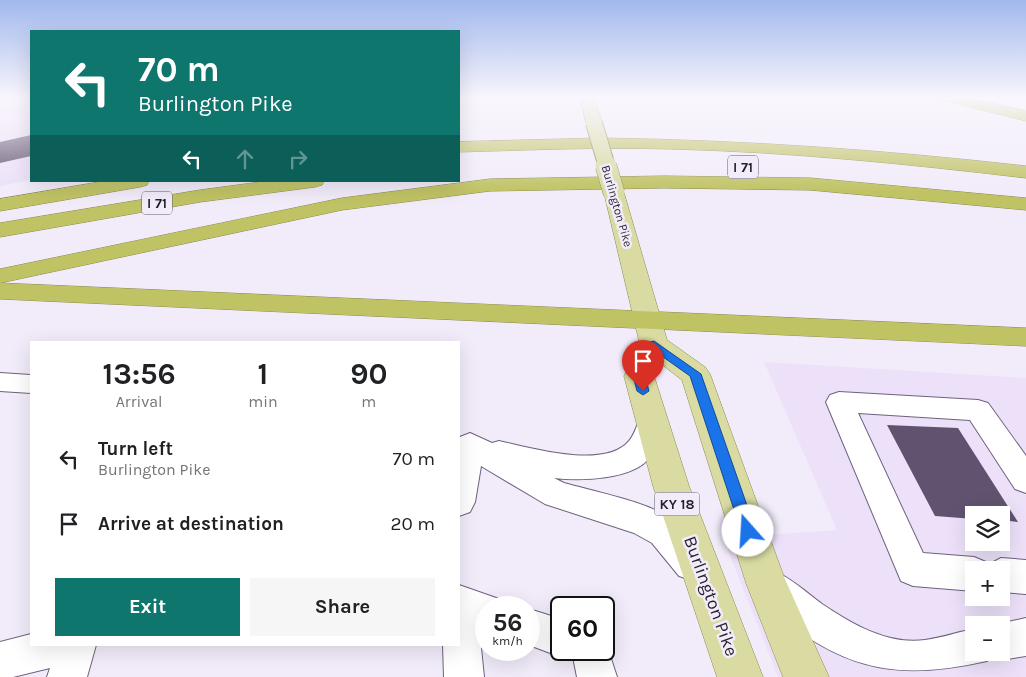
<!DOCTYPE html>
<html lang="en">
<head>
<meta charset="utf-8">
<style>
	body { margin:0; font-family:Karla,sans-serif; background:#f6f6f6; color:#202124; height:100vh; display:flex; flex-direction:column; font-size:19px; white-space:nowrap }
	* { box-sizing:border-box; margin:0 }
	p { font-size:16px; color:#757577 }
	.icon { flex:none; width:28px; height:28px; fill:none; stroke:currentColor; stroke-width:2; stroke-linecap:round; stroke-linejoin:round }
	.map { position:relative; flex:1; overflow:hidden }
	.panel { position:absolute; left:30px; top:341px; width:430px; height:305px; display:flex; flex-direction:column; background:#fff; border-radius:0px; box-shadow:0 5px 20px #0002 }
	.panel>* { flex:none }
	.hud { position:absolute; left:30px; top:30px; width:430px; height:152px; border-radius:0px; box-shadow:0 5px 20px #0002; background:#0f766e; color:#fff; overflow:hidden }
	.controls { position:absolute; left:965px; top:506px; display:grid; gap:10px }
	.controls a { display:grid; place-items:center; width:45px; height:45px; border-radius:0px; background:#fff; box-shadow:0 5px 20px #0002; font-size:25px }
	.speed { position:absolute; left:475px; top:596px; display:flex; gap:10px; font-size:25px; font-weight:700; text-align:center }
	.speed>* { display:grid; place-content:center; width:65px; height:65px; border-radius:50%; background:#fff; box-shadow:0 5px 20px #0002; line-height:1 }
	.speed small { font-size:12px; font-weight:400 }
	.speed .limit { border:2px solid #111; border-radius:8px; background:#fff; color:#111 }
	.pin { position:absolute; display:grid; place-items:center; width:42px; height:42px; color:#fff; margin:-51px -21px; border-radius:50% 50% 50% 0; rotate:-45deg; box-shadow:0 0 5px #0007 }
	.pin .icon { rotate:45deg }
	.me { position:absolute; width:55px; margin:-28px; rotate:341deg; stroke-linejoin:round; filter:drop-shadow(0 0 4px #0008) }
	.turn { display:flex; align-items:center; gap:18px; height:105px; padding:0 25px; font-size:22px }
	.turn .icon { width:65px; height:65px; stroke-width:2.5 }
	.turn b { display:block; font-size:35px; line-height:42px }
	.lanes { display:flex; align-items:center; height:48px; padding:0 25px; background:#0003; justify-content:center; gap:25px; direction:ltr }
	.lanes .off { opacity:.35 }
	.eta { display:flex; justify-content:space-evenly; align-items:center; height:85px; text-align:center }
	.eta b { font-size:30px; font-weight:700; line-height:35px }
	.button { display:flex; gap:10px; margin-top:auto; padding:10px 25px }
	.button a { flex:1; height:58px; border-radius:0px; background:#0f766e; color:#fff; font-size:20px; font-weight:700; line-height:58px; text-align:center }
	.button a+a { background:#f6f6f6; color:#202124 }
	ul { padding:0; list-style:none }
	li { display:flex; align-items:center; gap:15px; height:65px; padding:0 25px }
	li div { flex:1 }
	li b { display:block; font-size:19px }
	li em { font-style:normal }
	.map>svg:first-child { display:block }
</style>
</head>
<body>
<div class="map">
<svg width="1026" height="677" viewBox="0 0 1026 677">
	<rect width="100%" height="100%" fill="#f2ecfa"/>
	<!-- built -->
	<path fill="#ece1f9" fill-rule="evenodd" d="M0 97H31V180L0 186Z
		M764 362 1026 378V677H778L723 538 837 530ZM974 515H1001V542H974ZM974 570H1001V598H974ZM974 625H1001V652H974Z"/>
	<!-- building -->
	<path fill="#615370" d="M31 135V156L0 163V142Z
		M887 425 958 428 1018 522 1001 520V515H974V519L935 516Z"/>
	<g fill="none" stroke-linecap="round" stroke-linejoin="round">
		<!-- minor casing -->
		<g stroke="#6f617e" stroke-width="2">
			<path id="minor" d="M0 373 31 375V393L0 391Z
				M839 392 978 400 988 403 1026 456V493L1015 489 970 420 858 413 923 553 974 557 986 562 988 565 1001 558 1026 560V594L1001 592V570H974V591L913 586 901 581 826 402 830 395Z
				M652 410 662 413 666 421C661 433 658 446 650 457 634 480 580 481 554 478L564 483C596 492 649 502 675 521 688 531 702 549 708 564L703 576 691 580 679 576 652 543 634 533 545 504 481 466 475 502 470 512 459 516 460 437 470 433 492 443 499 441C530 448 605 470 629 441 635 434 638 422 642 413Z
				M774 571C792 579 806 592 822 604 852 624 887 645 925 640 942 638 957 632 974 629V652H1001V625H994L1026 618V656L1001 660 990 655 987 661C915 677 861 676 799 631 782 619 764 608 756 589L762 577Z
				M459 585 499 599 502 608H486V630L479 628 484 677H444L443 645H459Z
				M529 609 561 619V650H604V637L617 677H577L572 652 561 657 529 645Z
				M31 634V645H96L87 677H47L50 668 13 677H0V642Z"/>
		</g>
		<!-- major casing -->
		<g stroke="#8a8a50" stroke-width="1">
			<path id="major" d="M580 97H594L602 123 600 126H588L586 123Z
				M614 187 621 189 624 193 667 340 705 367 710 374 784 577 829 677H783L746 583 682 380 660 363 654 376 689 486 763 677H717L653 486 624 376 640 345 604 193 607 189Z"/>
		</g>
		<!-- highway casing -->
		<g stroke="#8a8a50" stroke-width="1">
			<path id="highway" d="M940 97H965L1026 111V121L942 100Z
				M601 138C743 140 884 150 1026 166V178C908 164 790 152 671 149 600 147 530 150 459 152V142Z
				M664 176 810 178 1026 198V210L810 190 664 188 490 191 342 210 0 283V269L342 198 490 179Z
				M105 181H149L147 185 140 187 0 211V199Z
				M268 181H324L322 185 315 187 200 202 0 237V223L200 190Z
				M0 283 1026 328V346L0 299Z"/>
		</g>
		<!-- minor -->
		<use href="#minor" fill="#fff" fill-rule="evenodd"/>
		<!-- major -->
		<use href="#major" fill="#d9dba2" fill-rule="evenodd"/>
		<!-- highway -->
		<use href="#highway" fill="#c0c364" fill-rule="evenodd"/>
		<!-- major-bridge-far1 casing -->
		<g stroke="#8a8a50" stroke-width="18" stroke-linecap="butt">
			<path id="major-bridge-far1" d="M594 123 607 167"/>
		</g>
		<!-- major-bridge casing -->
		<g stroke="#8a8a50" stroke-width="22" stroke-linecap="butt">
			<path id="major-bridge" d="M606 166 614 193"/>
		</g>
		<!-- major-bridge-far1 -->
		<use href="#major-bridge-far1" stroke="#d9dba2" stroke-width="16"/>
		<!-- major-bridge -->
		<use href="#major-bridge" stroke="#d9dba2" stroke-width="21"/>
	</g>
	<!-- sky -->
	<linearGradient id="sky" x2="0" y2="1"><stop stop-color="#a1b8ed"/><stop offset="0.51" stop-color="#f9f6fd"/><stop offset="1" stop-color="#f9f6fd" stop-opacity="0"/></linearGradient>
	<rect width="1026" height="192" fill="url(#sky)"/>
	<!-- route -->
	<path fill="#1a73e8" stroke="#114b97" d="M654 341 701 374 756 531 754 536 748 538 743 536 741 531 690 376 656 352 645 376 649 391 643 395 637 391 633 376 650 342Z"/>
	<g text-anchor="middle" stroke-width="5" stroke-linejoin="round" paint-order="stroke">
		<!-- far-street labels -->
		<g font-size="12" fill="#251f2c" stroke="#f2ecfa">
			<text transform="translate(617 206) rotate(74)" y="4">Burlington Pike</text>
		</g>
		<!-- shield labels -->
		<g fill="#f2ecfa" stroke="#625c6a" stroke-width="1">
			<rect x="728" y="155.5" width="30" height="23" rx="4"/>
			<rect x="142" y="191.5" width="30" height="23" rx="4"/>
			<rect x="654.5" y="492.5" width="45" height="23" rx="4"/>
		</g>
		<g font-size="14" font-weight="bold" fill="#251f2c">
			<text x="743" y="172">I 71</text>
			<text x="157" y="208">I 71</text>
			<text x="677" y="509">KY 18</text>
		</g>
		<!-- near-street labels -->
		<g font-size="18" fill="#251f2c" stroke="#f2ecfa">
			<text transform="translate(711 596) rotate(70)" y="6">Burlington Pike</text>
		</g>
	</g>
</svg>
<div class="controls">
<a><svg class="icon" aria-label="layers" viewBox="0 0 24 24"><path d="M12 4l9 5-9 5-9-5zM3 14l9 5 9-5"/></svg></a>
<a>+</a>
<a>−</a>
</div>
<div class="speed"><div>56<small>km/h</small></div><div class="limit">60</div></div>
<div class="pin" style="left:643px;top:391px;background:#d93025"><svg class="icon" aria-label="arrive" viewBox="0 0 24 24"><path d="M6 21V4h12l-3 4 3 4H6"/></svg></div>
<svg class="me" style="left:748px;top:531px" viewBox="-20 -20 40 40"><circle r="19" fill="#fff"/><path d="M0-13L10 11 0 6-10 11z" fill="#1a73e8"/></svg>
<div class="hud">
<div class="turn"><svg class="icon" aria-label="left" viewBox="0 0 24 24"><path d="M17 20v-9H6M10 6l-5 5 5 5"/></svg><div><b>70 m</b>Burlington Pike</div></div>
<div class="lanes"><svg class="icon" aria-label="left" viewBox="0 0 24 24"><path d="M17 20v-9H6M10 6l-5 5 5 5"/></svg><svg class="icon off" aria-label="ahead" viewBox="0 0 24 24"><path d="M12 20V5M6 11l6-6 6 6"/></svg><svg class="icon off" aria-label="right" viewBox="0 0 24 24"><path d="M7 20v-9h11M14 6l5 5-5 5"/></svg></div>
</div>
<section class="panel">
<div class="eta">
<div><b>13:56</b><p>Arrival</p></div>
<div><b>1</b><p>min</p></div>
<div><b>90</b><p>m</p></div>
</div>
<ul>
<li><svg class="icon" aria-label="left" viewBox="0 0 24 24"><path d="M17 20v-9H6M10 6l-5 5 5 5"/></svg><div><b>Turn left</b><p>Burlington Pike</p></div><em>70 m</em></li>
<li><svg class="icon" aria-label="arrive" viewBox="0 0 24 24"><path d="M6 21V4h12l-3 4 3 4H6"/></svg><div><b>Arrive at destination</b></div><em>20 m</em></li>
</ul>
<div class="button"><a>Exit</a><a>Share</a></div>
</section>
</div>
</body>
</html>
